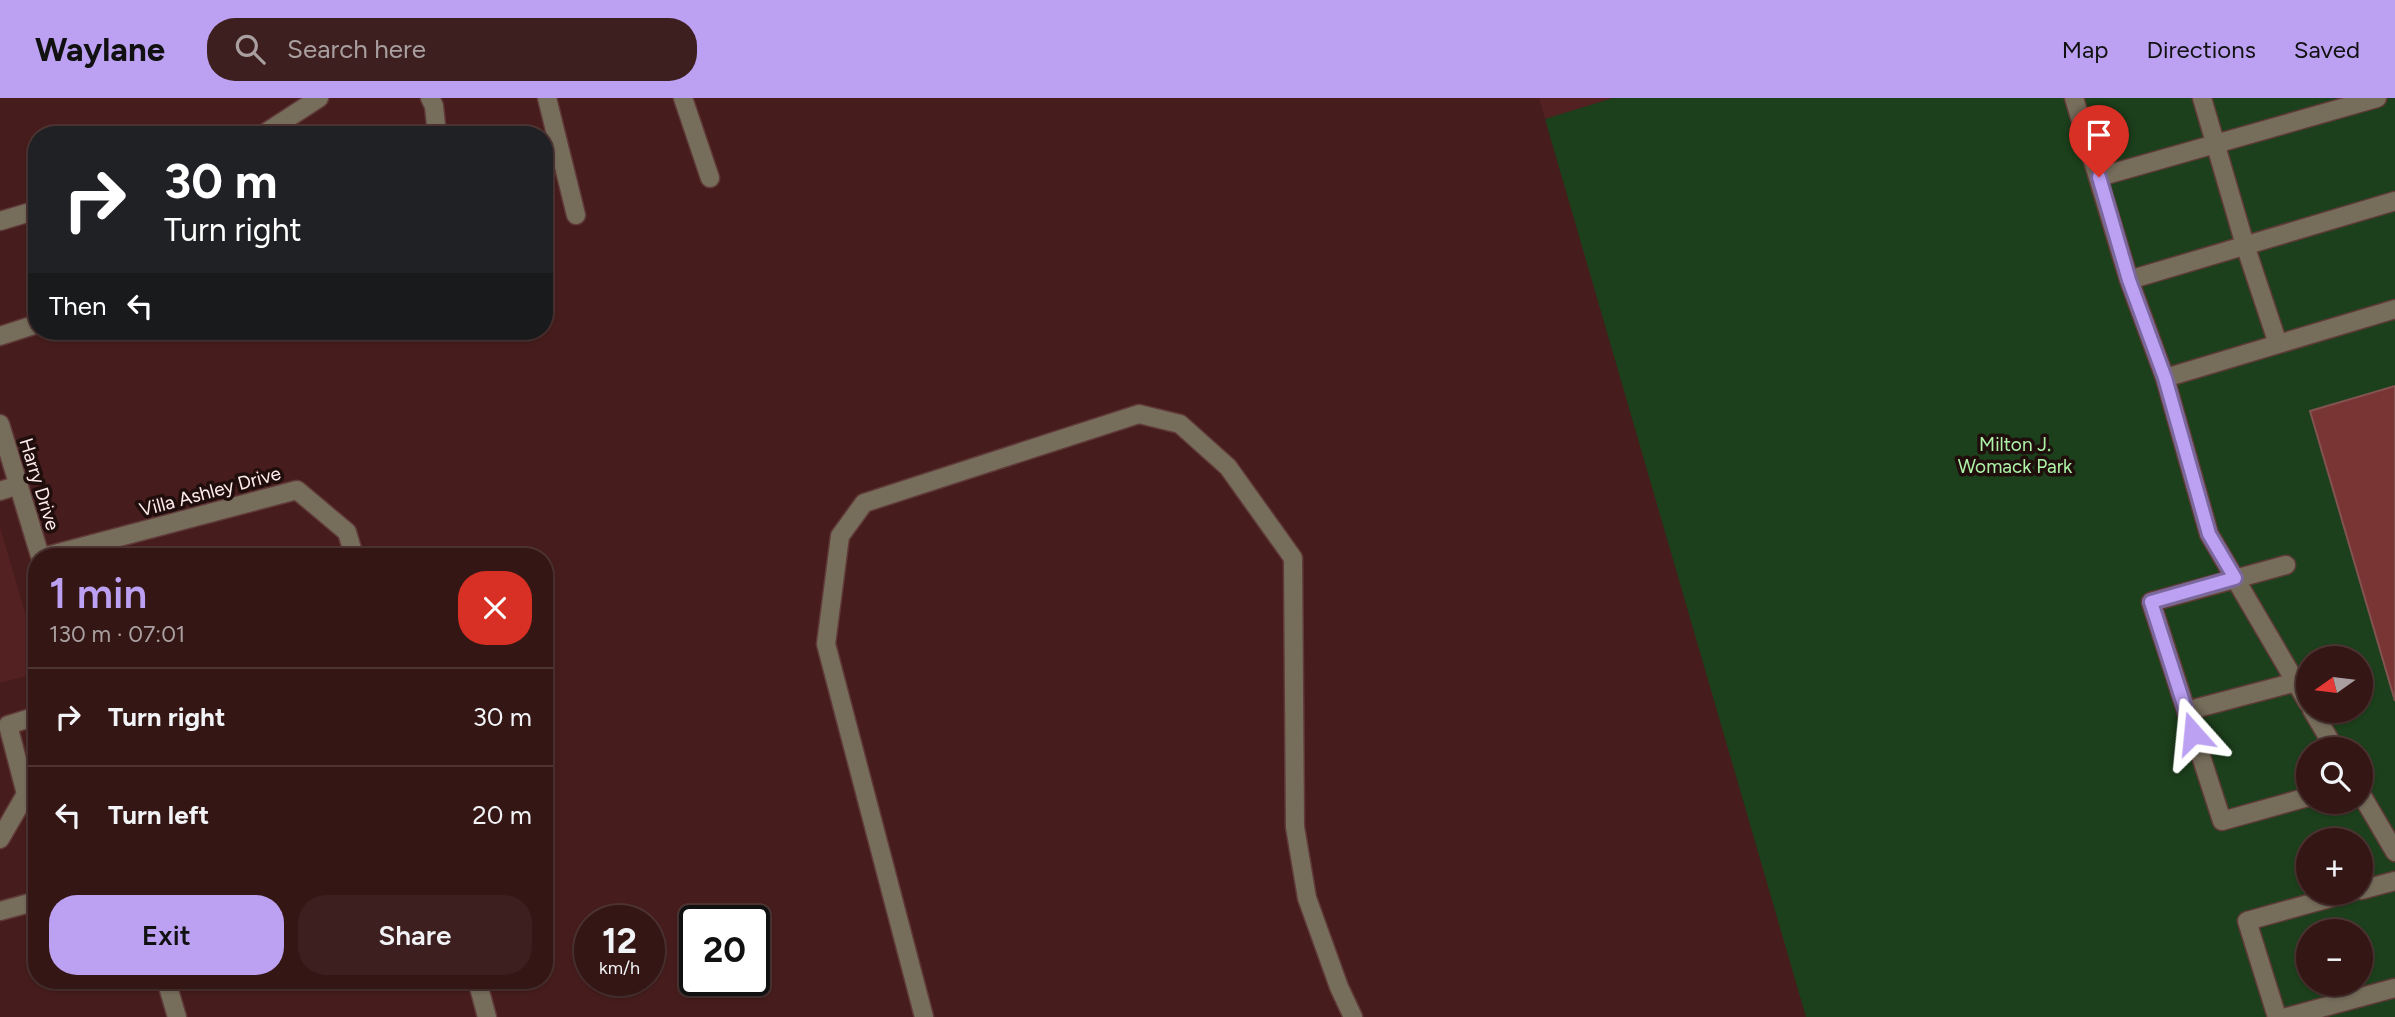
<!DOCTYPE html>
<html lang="en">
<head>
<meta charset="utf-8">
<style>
	body { margin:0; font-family:Figtree,sans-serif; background:#3c1f1e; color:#f1f3f6; height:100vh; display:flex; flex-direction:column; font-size:26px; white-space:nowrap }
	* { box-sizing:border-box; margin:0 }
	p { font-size:23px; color:#a99fa0 }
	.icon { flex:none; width:38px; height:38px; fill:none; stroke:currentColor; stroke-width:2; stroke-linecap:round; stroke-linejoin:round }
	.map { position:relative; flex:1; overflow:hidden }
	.sheet { position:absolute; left:28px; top:450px; width:525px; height:441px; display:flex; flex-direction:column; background:#341615; border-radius:28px; box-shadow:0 2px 5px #0004,0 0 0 2px #4e3534 }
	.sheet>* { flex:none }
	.banner { position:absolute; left:28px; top:28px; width:525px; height:214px; border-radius:28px; box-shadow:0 2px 5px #0004,0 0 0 2px #4e3534; background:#202124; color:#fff; overflow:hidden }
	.needle { width:46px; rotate:256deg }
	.fabs { position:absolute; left:2296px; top:548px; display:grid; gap:14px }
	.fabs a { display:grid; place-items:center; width:77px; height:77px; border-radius:50%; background:#341615; box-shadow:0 2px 5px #0004,0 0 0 2px #4e3534; font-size:35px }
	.speed { position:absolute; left:574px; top:807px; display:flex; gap:14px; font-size:35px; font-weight:700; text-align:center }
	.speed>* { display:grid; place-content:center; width:91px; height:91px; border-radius:50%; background:#341615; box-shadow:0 2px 5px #0004,0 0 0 2px #4e3534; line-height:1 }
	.speed small { font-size:18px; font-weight:400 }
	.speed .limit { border:4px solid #111; border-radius:10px; background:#fff; color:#111 }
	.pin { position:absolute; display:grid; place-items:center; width:60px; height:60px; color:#fff; margin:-72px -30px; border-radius:50% 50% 50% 0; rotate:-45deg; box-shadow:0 0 7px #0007 }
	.pin .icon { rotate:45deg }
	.me { position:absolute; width:77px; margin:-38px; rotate:342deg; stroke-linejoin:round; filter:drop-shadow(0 0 5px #0008) }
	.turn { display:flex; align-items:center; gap:24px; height:147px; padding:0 21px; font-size:32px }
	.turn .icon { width:91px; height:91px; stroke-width:2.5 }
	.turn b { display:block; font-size:49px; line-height:60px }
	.then { display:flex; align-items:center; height:66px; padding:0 21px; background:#0003; gap:14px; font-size:26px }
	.round { display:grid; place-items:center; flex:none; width:74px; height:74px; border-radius:28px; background:#3c1f1e }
	.summary { display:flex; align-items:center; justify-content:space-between; height:119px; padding:0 21px }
	h1 { font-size:42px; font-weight:600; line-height:52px; color:#bca0f2 }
	.button { display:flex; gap:14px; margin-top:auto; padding:14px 21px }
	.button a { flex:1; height:80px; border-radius:28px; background:#bca0f2; color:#111; font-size:28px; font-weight:600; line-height:80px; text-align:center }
	.button a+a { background:#3c1f1e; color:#f1f3f6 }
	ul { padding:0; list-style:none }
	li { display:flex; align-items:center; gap:21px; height:98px; padding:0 21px; border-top:2px solid #4e3534 }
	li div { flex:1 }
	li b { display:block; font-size:26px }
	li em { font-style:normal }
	header { display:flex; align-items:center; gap:42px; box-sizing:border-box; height:98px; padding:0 35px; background:#bca0f2; color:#111 }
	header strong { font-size:33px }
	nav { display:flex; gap:38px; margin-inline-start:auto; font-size:24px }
	.search { width:490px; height:63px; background:#3c1f1e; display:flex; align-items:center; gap:18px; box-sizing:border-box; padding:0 24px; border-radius:28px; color:#a99fa0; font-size:26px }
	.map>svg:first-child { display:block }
</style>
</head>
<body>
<header>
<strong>Waylane</strong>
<div class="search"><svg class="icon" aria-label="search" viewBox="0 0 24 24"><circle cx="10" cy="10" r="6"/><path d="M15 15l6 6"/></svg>Search here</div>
<nav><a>Map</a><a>Directions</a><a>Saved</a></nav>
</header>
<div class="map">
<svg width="2395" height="919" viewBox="0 0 2395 919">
	<rect width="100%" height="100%" fill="#461d1c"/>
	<!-- built -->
	<path fill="#532121" d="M1539 0H1613L1545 21Z
		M0 429 37 556V575L0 585Z"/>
	<!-- green -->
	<path fill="#1c401b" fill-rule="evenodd" d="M1613 0H2395V919H1806L1545 21ZM2308 560H2361V612H2308ZM2308 651H2361V704H2308ZM2308 742H2361V794H2308ZM2308 833H2361V886H2308Z"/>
	<!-- building -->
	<path fill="#783534" stroke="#835351" stroke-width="2" d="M2395 288V603L2310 313Z"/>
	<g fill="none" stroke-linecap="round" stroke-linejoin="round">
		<!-- service casing -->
		<g stroke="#603a39" stroke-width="21">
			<path id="service" d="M430 0 434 8 437 37
				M547 0 576 117
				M683 0 710 80
				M2074 0 2129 182 2165 280 2395 211
				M2202 0 2245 147 2278 246
				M2099 79 2377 0
				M2129 182 2395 103
				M0 238 37 226
				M2165 280 2209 436 2308 605
				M0 393 19 387
				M2286 467 2151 504 2222 723 2308 699
				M2312 612 2335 651
				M2186 613 2296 584
				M2361 696 2395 754
				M0 741 26 696 8 627 37 618
				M2361 792 2395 783
				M2277 919 2247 823 2352 794
				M2287 919 2395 890"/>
		</g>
		<!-- minor casing -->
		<g stroke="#603a39" stroke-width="21">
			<path id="minor" d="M262 37 319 0
				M0 123 37 112
				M0 326 40 458
				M47 458 297 392 347 434 354 458
				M0 813 37 803
				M166 882 177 919
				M477 882 487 919
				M924 919 826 546 840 438 864 405 1139 316 1180 326 1228 369 1293 460 1295 729 1307 800 1339 889 1353 919"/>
		</g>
		<!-- service -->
		<use href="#service" stroke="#766d5b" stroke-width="18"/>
		<!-- minor -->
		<use href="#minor" stroke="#766d5b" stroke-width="18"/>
	</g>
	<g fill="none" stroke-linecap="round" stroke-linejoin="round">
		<!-- route casing -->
		<g stroke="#7a689d" stroke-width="18">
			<path id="route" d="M2099 79 2129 182 2165 280 2209 436 2235 480 2151 504 2193 635"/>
		</g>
		<!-- route -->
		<use href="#route" stroke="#bca0f2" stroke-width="12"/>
	</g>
	<g text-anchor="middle" stroke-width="7" stroke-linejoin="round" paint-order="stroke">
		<!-- park labels -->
		<g font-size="19" fill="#adf4a8" stroke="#200e0d">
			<text x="2015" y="353">Milton J.<tspan x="2015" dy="22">Womack Park</tspan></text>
		</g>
		<!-- street labels -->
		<g font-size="19" fill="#ffedec" stroke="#200e0d">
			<text transform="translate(40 386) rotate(73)" y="7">Harry Drive</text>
			<text transform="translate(210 393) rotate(-15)" y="7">Villa Ashley Drive</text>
		</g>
	</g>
</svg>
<div class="fabs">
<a><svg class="needle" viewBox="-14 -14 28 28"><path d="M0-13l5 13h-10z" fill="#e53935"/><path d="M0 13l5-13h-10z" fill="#a99fa0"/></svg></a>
<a><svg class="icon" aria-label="search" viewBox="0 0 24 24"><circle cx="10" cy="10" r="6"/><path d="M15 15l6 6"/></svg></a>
<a>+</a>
<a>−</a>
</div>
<div class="speed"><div>12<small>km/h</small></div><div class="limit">20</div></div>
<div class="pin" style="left:2099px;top:79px;background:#d93025"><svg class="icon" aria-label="arrive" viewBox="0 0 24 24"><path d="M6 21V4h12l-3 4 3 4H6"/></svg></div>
<svg class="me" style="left:2193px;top:635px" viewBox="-20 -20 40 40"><path d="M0-17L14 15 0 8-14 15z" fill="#bca0f2" stroke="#fff" stroke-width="4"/></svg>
<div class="banner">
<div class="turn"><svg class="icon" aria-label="right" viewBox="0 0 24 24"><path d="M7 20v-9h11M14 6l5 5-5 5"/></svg><div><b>30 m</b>Turn right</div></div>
<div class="then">Then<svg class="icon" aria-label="left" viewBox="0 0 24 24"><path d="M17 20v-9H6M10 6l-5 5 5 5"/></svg></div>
</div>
<section class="sheet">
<div class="summary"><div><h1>1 min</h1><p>130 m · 07:01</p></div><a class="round" style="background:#d93025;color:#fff"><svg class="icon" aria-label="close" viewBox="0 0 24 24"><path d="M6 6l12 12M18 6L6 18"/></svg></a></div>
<ul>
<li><svg class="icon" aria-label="right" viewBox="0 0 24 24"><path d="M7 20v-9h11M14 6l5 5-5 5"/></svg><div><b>Turn right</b></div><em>30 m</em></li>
<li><svg class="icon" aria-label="left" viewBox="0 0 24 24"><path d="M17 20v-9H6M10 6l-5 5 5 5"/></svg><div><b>Turn left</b></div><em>20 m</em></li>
</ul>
<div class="button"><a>Exit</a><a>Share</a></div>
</section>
</div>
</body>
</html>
